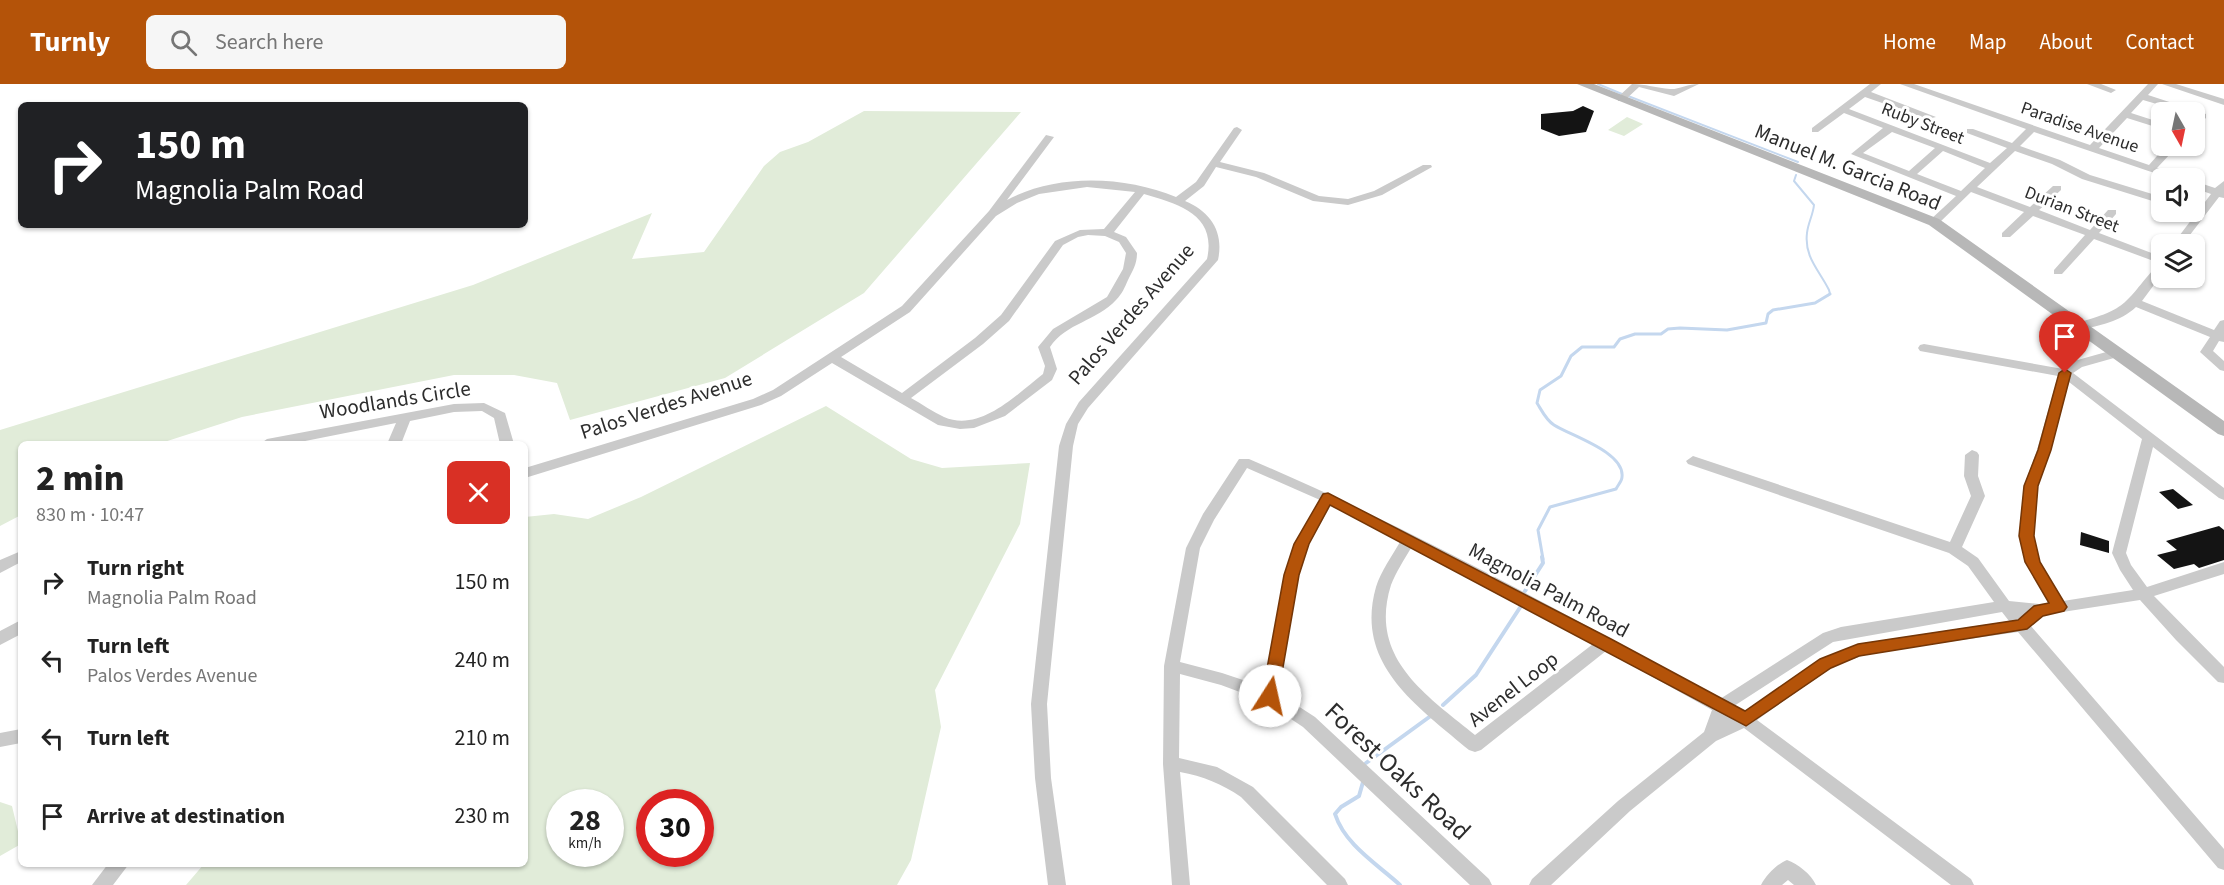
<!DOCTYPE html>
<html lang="en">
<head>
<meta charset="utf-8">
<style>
	body { margin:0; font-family:"Source Sans 3",sans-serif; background:#f6f6f6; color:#222; height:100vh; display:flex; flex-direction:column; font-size:22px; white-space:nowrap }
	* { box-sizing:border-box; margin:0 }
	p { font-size:20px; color:#767676 }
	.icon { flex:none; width:33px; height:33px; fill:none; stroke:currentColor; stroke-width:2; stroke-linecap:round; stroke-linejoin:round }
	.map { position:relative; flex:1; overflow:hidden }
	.details { position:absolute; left:18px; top:357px; width:510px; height:426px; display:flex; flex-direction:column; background:#fff; border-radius:9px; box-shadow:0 2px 4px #0004 }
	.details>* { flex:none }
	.banner { position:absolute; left:18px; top:18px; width:510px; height:126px; border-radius:9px; box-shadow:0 2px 4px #0004; background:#202124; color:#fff; overflow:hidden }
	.needle { width:39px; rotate:171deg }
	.controls { position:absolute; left:2151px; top:18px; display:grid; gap:12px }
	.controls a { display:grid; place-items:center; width:54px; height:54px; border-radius:9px; background:#fff; box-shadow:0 2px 4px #0004; font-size:30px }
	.speed { position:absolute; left:546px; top:705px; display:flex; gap:12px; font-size:30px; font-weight:700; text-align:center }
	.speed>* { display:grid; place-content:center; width:78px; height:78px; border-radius:50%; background:#fff; box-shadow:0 2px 4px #0004; line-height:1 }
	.speed small { font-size:15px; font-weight:400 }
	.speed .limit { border:9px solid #d22; background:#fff; color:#111 }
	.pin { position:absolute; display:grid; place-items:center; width:51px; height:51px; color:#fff; margin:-62px -26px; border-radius:50% 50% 50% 0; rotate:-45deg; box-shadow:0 0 6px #0007 }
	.pin .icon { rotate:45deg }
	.me { position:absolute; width:66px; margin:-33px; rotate:10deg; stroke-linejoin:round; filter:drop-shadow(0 0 4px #0008) }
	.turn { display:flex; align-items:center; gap:21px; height:126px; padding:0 18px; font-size:27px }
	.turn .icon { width:78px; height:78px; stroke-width:2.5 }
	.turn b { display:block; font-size:42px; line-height:51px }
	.round { display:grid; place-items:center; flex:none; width:63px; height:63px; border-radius:9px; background:#f6f6f6 }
	.headline { display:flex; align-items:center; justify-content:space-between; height:102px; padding:0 18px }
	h1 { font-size:36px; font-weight:800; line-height:45px }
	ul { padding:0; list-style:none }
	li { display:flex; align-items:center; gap:18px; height:78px; padding:0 18px }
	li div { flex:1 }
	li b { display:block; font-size:22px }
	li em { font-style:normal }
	header { display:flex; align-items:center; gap:36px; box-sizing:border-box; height:84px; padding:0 30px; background:#b45309; color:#fff }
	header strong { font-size:28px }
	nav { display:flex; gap:33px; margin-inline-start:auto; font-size:21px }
	.search { width:420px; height:54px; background:#f6f6f6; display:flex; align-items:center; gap:15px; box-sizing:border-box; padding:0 21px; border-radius:9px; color:#767676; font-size:22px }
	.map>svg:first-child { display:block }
</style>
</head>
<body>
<header>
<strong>Turnly</strong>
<div class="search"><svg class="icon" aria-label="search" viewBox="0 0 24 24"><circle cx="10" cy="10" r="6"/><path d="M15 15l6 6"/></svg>Search here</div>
<nav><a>Home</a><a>Map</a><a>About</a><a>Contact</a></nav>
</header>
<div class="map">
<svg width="2224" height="801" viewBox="0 0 2224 801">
	<rect width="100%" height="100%" fill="#fff"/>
	<!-- green -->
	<path fill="#e1ecd9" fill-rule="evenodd" d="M864 27 1021 28 864 209 725 294 570 336 557 299 514 291H454L242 333 158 360H21V431L0 442V346L473 201 652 129 632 175 704 168 764 82 780 68 808 58Z
		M1627 33 1643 40 1624 52 1608 46Z
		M826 322 911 375 942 384 1030 379 1020 440 935 606 941 643 911 776 897 801H186L204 780H525V433L554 430 588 435 641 413ZM610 718V770H560V718ZM700 718V770H650V718Z
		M0 718 12 722 21 760 0 772Z"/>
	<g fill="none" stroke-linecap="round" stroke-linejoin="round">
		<!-- stream-far2 -->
		<path stroke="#c4d7ee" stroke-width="2" d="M1598 0 1622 10
			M1628 12 1798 78
			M1796 91 1794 97 1814 121C1813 131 1808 139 1807 149 1804 173 1819 186 1829 206L1830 210 1827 212"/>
		<!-- stream-far1 -->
		<path stroke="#c4d7ee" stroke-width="3" d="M1543 475 1538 446 1550 423 1616 405C1618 401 1622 397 1622 393 1625 368 1571 352 1554 341 1546 336 1542 327 1537 319L1540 306 1561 292 1571 272 1582 263H1614L1620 255 1635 250H1661L1668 245 1680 244 1727 246 1766 239 1768 230 1773 226 1815 219 1830 210"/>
		<!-- stream -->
		<path stroke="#c4d7ee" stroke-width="4" d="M1525 507 1543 479 1542 473
			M1443 621 1476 591 1521 522
			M1366 679 1432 631
			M1363 698 1359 712 1341 723 1335 730C1345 761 1377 780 1400 801"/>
	</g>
	<!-- building -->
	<path fill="#141414" d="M1583 22 1594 27 1586 48 1559 52 1541 45V30L1573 27Z
		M2173 405 2193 421 2178 425 2159 408Z
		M2219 442 2224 446V476L2199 484 2194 480 2174 485 2157 471 2177 466 2166 457Z
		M2081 448 2109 457V469L2080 461Z"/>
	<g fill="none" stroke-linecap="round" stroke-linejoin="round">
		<!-- minor -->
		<path fill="#cacaca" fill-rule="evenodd" d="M1632 0C1645 0 1657 4 1670 5 1677 6 1688 0 1699 0L1674 12 1639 3 1624 17H1618V13Z
			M1870 0H1881L1871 8 1936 33 1928 35 1865 13 1849 25 1990 79 2007 64 1967 49V45H1973L2012 59 2026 45 1900 0H1914L2090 61 2148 0H2158L2148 11 2206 30V34L2194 44 2197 33 2194 28H2184L2143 16 2131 29 2162 39V45L2127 34 2099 64 2149 81 2164 64H2172V68L2157 84 2181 92 2182 94H2169L2034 48 2020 62 2060 76 2090 91 2162 113V120L2082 95 2052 80 2015 67 1977 103 2030 123 2053 102H2061V106L2039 126 2090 146 2108 126H2116V130L2099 149 2162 173V190L2142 217 2214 246 2220 237 2224 236V258L2219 257 2213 267 2224 277V287L2220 286 2200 268 2210 253 2136 223C2120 238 2100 241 2080 246L2074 242 2076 239C2130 225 2124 218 2159 179L2094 155 2062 190H2054V186L2085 151 2033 132 2010 153H2002V149L2024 128 1971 108 1938 140H1930V136L1956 112 1851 70 1883 44 1844 29 1818 48H1812V44ZM1892 48 1935 64 1909 87 1863 69ZM1943 67 1985 84 1961 107 1917 90Z
			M2087 0H2101L2116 6 2111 9Z
			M2162 0H2176L2224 15V21Z
			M1237 43 1242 46 1220 78 1264 89 1319 112 1348 115 1374 107 1423 81H1431L1432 83 1382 111 1348 121 1313 117 1256 93 1216 83 1204 102 1185 117C1211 128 1224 148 1218 176L1088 324 1078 340 1073 362 1047 620 1051 694 1066 801H1048L1035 694 1031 620 1059 362 1066 340 1079 318 1207 175C1217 131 1179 120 1144 110L1114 148 1126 153 1137 169C1137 180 1133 186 1128 196 1125 203 1122 210 1116 216 1097 237 1066 239 1050 263L1057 285 1052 296 1005 332 974 344 960 345 938 341 832 279 781 312 761 321 525 394V384L753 315 773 306 902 222 989 127 1046 51 1054 53 1007 116C1057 89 1125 92 1176 113L1196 98 1234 44ZM1087 103 1135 108 1104 145 1080 146 1055 157 1001 231 975 254 902 309 841 273 910 228 996 132 1017 119 1039 110ZM1088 151 1105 152 1119 158 1126 169 1123 185 1107 213 1053 245 1038 263 1045 282 1043 290C1017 310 980 349 944 333 933 328 922 320 911 314L983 260 1009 237 1063 161 1078 153Z
			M2194 97 2215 104 2224 97V114L2219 113 2183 160H2173L2211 110 2194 104Z
			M1924 260 2063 285 2074 277 2117 265 2121 266 2123 269 2121 272 2082 283 2073 289 2224 404V416L2219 414 2153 363 2126 469 2131 481 2147 503 2224 478V490L2154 512 2224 583V599L2218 598 2176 556 2140 516 2043 531 2031 542 2224 765V786L2218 784 2018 548 1870 569 1831 583 1757 636 1971 795 1974 801H1951L1744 644 1716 657 1630 727 1551 801H1529L1532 795 1618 717 1704 648 1712 626 1606 567 1481 666 1475 668 1469 666C1417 622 1354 580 1376 503 1381 487 1392 472 1400 458L1331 421 1309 460 1299 491 1278 609 1315 633 1489 795 1492 801H1470L1303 643 1264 617 1221 601 1180 590 1179 674 1217 683 1253 703 1345 795 1348 801H1327L1241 713C1222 700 1203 692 1180 688L1190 801H1172L1163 680 1164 582 1186 464 1203 430 1239 375H1249C1411 444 1566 530 1720 615L1823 549 1841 543 1994 518 1968 482 1949 469 1688 380 1686 377 1693 372 1950 458 1971 412 1964 392 1965 371 1972 366 1977 368 1979 371 1978 392 1985 412 1962 463 1978 474 2009 517 2039 520 2049 519 2026 478 2019 452 2024 402 2037 366 2058 292 1920 267 1918 264 1920 261ZM2069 298 2142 355 2112 469 2120 486 2133 506 2063 517 2040 477 2033 452 2038 402 2051 366ZM1247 384 1320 416 1295 460 1285 491 1264 603 1222 589 1180 578 1200 464 1214 436ZM1411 464 1593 560 1475 651C1426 611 1368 574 1391 501 1396 488 1404 476 1411 464ZM2002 528 2009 537 1864 559 1821 575 1744 628 1734 622 1833 558Z
			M484 319 505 329 514 360H500L494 334 482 327 454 328 410 337 401 360H387L396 339 290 360H260L267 355 454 320Z
			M21 467V478L0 489V476Z
			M21 536V550L0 561V547Z
			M21 645V659L0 663V649Z
			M1787 776C1798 780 1811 790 1816 801H1794L1788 796 1782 801H1761C1766 791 1777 780 1787 776Z
			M108 780H129L113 801H92Z"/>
		<!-- secondary -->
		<path fill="#b7b7b7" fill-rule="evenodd" d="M1577 0H1594L1939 135 2224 337V352L2218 350 1929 141Z"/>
	</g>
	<!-- route -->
	<path fill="#b45309" stroke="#753606" stroke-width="1.5" d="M2065 285 2071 289 2051 366 2038 402 2034 452 2040 478 2067 523 2064 527 2043 532 2027 545 1859 572 1831 584 1746 642 1330 421 1309 460 1299 491 1278 612 1276 617 1270 619 1264 617 1262 612 1284 491 1294 460 1323 410 1328 409 1611 555 1745 627 1820 575 1858 560 2018 536 2034 522 2049 519 2025 478 2019 452 2024 402 2038 366 2059 289Z"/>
	<g text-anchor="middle" stroke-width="6" stroke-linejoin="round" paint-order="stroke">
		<!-- far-street labels -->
		<g font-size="18" fill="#2d2d2d" stroke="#fff">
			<text transform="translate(1923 39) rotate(21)" y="6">Ruby Street</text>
			<text transform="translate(2080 43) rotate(19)" y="6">Paradise Avenue</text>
			<text transform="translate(2072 125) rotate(21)" y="6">Durian Street</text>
		</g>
		<!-- street labels -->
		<g font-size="21" fill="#2d2d2d" stroke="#fff">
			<text transform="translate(1848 83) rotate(22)" y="7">Manuel M. Garcia Road</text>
			<text transform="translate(1131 230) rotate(-49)" y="7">Palos Verdes Avenue</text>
			<text transform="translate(395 316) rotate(-9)" y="7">Woodlands Circle</text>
			<text transform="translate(666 321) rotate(-18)" y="7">Palos Verdes Avenue</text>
			<text transform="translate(1549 506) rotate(28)" y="7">Magnolia Palm Road</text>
			<text transform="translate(1513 605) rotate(-38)" y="7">Avenel Loop</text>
		</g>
		<!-- near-street labels -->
		<g font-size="26" fill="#2d2d2d" stroke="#fff">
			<text transform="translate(1398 687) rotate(43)" y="9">Forest Oaks Road</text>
		</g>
	</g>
</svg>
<div class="controls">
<a><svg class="needle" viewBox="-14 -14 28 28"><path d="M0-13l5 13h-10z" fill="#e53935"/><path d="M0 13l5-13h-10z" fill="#767676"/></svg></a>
<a><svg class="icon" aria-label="sound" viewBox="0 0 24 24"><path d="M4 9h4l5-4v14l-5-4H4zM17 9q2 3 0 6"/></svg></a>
<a><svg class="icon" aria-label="layers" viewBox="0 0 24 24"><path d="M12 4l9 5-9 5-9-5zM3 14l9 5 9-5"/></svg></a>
</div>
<div class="speed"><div>28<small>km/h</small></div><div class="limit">30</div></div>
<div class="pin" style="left:2065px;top:289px;background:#d93025"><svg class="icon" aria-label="arrive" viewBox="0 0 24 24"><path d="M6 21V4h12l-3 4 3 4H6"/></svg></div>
<svg class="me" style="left:1270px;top:612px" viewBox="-20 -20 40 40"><circle r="19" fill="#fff"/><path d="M0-13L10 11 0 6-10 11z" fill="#b45309"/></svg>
<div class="banner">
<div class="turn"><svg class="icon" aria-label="right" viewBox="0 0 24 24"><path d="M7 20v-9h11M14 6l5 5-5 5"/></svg><div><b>150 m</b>Magnolia Palm Road</div></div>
</div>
<section class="details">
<div class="headline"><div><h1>2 min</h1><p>830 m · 10:47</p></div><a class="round" style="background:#d93025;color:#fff"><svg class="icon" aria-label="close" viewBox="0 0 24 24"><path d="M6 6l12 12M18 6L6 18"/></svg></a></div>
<ul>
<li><svg class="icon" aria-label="right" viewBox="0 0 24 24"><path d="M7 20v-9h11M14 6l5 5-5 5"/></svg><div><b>Turn right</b><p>Magnolia Palm Road</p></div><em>150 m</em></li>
<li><svg class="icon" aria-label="left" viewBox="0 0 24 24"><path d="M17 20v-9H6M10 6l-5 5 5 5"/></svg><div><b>Turn left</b><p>Palos Verdes Avenue</p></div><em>240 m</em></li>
<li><svg class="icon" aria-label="left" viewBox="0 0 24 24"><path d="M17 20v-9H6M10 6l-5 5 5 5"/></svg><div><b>Turn left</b></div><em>210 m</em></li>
<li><svg class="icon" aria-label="arrive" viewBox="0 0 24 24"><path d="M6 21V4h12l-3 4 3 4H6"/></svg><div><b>Arrive at destination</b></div><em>230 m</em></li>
</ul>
</section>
</div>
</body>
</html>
